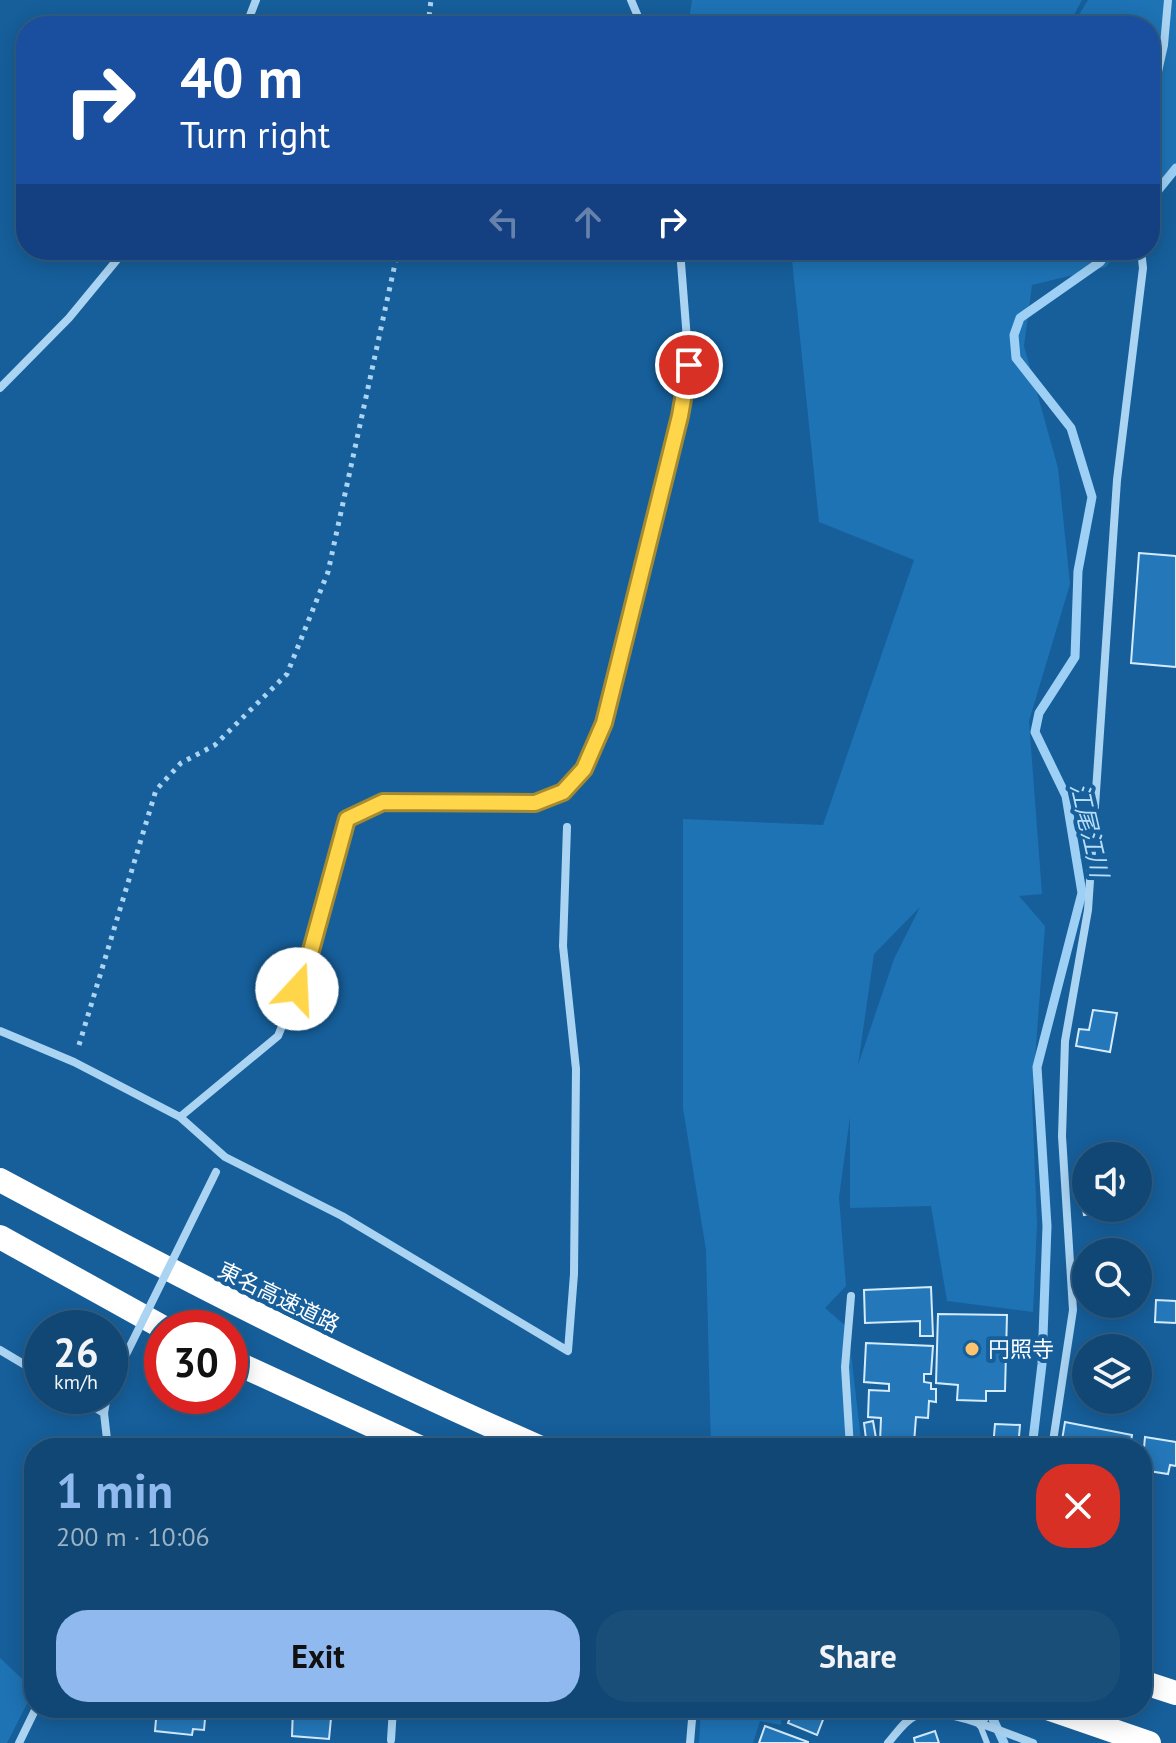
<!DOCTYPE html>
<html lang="en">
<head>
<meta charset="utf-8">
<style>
	body { margin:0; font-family:"PT Sans","Noto Sans JP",sans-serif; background:#194e79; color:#f1f3f6; height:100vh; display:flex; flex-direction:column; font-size:30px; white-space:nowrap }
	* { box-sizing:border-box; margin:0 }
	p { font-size:26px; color:#9cb2c5 }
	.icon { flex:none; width:44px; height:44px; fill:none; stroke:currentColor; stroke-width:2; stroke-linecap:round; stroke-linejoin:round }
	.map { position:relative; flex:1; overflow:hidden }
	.drawer { position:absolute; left:24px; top:1438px; width:1128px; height:280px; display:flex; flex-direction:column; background:#104774; border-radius:32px; box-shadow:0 4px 20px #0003,0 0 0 2px #305f86 }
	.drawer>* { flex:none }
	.guide { position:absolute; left:16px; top:16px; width:1144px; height:244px; border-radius:32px; box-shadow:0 4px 20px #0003,0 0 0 2px #305f86; background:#1a4fa0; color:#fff; overflow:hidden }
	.tools { position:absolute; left:1072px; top:1142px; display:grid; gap:16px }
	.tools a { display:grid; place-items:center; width:80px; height:80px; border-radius:50%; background:#104774; box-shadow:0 4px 20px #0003,0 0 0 2px #305f86; font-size:40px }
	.speed { position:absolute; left:24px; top:1310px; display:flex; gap:16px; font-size:40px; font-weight:700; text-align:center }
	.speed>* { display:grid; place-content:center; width:104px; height:104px; border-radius:50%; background:#104774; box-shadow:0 4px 20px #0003,0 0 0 2px #305f86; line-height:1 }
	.speed small { font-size:20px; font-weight:400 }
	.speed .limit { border:12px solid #d22; background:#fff; color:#111 }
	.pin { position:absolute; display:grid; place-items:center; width:68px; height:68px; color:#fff; margin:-34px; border:4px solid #fff; border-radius:50%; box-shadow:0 2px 8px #0007 }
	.me { position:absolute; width:88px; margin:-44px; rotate:20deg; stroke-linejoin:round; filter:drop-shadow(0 0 6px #0008) }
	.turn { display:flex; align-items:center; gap:28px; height:168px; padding:0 32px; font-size:36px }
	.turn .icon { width:104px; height:104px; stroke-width:2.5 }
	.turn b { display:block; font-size:56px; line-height:68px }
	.lanes { display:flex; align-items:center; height:76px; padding:0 32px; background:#0003; justify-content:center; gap:40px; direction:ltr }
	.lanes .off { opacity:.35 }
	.round { display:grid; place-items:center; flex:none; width:84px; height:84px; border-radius:32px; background:#194e79 }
	.headline { display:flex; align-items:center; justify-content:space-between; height:136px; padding:0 32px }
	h1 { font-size:48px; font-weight:700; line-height:60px; color:#90b9f0 }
	.primary-button { display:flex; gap:16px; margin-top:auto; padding:16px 32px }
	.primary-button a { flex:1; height:92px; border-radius:32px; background:#90b9f0; color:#111; font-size:32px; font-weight:700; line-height:92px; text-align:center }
	.primary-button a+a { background:#194e79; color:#f1f3f6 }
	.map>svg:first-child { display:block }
</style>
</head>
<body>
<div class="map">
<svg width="1176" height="1743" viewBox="0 0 1176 1743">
	<rect width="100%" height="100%" fill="#165f9b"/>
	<!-- green -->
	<path fill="#1e73b5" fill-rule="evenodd" d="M692 0H1082L1068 26H688Z
		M1088 0H1176V175L1150 209V26H1072Z
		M791 250H1119L1106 267 1032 285 1024 346 1058 468 1070 584 1029 721 1042 894 1019 896 1045 926 1032 1099 1037 1224 1033 1312 947 1301 931 1206 850 1208V1117L839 1197 846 1286 825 1308 848 1328 862 1448H711L706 1250 683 1108V819L823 825 914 560 819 522ZM920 907 894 959 858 1065 874 954Z
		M0 1658 34 1690 7 1743H0Z
		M701 1708H782L781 1725 760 1721 753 1743H699Z"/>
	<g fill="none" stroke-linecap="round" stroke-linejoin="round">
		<!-- stream -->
		<path stroke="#9ed0f5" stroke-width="9" d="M1150 200 1176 168
			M1032 1448 1042 1364 1047 1226 1037 1067 1082 893 1066 796 1035 732 1039 713 1075 657 1078 571 1092 497 1071 428 1016 358 1014 335 1020 318 1100 262 1109 250
			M994 1708 993 1719 1004 1743"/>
	</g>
	<!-- building -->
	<path fill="#2478ba" stroke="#d3ebfd" stroke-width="2" d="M1139 553 1176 556V667L1131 663Z
		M1093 1010 1117 1013 1110 1052 1076 1046 1079 1029 1089 1030Z
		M1086 1186V1208L1115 1209 1084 1215 1079 1187Z
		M931 1287 933 1336H920V1321L865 1323 864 1290Z
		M1156 1300 1176 1301V1323L1155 1322Z
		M938 1314 1007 1315 1005 1391H986V1401L957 1400 958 1385 936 1383Z
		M866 1343 933 1346 931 1374H924V1382L931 1383V1389H936V1402L929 1401 928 1418 916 1417 914 1443 880 1442 881 1418 868 1417 869 1390 889 1391V1384L864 1382Z
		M1075 1362 1086 1364V1396H1083L1085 1384 1073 1383Z
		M873 1421 876 1438 866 1439 864 1423Z
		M1065 1422 1132 1435 1130 1448 1061 1446Z
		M995 1424 1020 1425 1018 1448 993 1447Z
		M1145 1437 1176 1442V1466L1170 1465 1168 1474 1142 1470Z
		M157 1708H206L204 1730 193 1729 192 1735 155 1731Z
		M293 1708H332L329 1739 292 1736Z
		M794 1708H801L824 1717 817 1735 788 1723Z
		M765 1726 808 1742V1743H759Z
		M935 1731 939 1743H915L914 1738Z"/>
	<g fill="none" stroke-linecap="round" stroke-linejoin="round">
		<!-- path -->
		<path stroke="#abd4f3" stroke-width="5" stroke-dasharray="4 6" stroke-linecap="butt" d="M428 26 431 0
			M79 1045 156 790 181 763 215 745 287 674 328 572 398 250"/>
		<!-- service -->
		<path stroke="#abd4f3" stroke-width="6" d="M980 1725 987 1743"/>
		<!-- minor -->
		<path stroke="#abd4f3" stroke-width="8" d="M631 0 642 26
			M246 26 256 0
			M1150 107 1164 45 1168 0
			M0 388 69 318 125 250
			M0 1031 74 1062 180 1117 225 1157 342 1216 568 1351 574 1274 576 1069 563 946 567 827
			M180 1117 278 1036 307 965 347 819 383 802 535 803 563 792 584 769 604 723 680 416 689 365 680 250
			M0 1350 42 1375
			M76 1396 104 1413
			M107 1396 104 1413 108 1448
			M850 1448 845 1367 851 1296
			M1052 1448 1073 1310 1062 1136 1065 1041 1088 910 1117 480 1143 268 1141 250
			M980 1725 992 1708
			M391 1740 393 1708
			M19 1743 36 1708
			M690 1743 693 1708
			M888 1743C896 1734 904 1721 915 1716 942 1704 1005 1733 1033 1743"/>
		<!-- motorway -->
		<path stroke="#fff" stroke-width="24" d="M0 1180C179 1276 355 1367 541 1448
			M0 1237 164 1328
			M230 1360 421 1448
			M1142 1682 1176 1693
			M1047 1708 1149 1743"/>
		<!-- minor-bridge -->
		<path stroke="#abd4f3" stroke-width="8" d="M110 1387 216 1172"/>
	</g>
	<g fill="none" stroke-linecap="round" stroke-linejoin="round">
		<!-- route casing -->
		<g stroke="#a68a30" stroke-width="20">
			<path id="route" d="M297 989 307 965 347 819 383 802 535 803 563 792 584 769 604 723 680 416 689 365"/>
		</g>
		<!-- route -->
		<use href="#route" stroke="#ffd54a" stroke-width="14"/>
	</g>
	<!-- markers -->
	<circle fill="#ffc46d" stroke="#165f9b" stroke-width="3" cx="972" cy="1349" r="8"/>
	<g text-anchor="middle" stroke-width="8" stroke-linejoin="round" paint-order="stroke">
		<!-- street labels -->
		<g font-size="22" fill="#fff" stroke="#165f9b">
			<text transform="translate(279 1297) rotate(26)" y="8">東名高速道路</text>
		</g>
		<!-- poi labels -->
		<g font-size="22" fill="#fff" stroke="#165f9b" text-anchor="start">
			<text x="988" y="1357">円照寺</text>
		</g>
		<!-- water labels -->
		<g font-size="24" font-style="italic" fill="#b8ddf9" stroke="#165f9b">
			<text transform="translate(1089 830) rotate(77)" y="8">江尾江川</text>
		</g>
	</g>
</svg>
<div class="tools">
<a><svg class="icon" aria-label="sound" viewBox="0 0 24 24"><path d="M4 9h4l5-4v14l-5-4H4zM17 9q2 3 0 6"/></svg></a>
<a><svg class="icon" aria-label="search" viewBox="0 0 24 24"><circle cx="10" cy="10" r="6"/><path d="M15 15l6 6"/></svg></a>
<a><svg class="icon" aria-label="layers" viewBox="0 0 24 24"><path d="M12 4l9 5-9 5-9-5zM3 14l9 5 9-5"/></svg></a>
</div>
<div class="speed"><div>26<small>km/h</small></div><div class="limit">30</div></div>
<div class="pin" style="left:689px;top:365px;background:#d93025"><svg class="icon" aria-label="arrive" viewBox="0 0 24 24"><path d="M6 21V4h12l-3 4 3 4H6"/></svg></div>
<svg class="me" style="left:297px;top:989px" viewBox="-20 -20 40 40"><circle r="19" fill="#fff"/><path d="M0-13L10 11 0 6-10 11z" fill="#ffd54a"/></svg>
<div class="guide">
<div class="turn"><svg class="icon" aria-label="right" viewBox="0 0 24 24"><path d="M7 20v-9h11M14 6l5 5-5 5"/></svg><div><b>40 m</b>Turn right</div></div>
<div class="lanes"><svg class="icon off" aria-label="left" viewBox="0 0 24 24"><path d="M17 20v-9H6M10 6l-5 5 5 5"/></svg><svg class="icon off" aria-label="ahead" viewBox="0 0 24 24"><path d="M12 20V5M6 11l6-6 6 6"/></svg><svg class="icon" aria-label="right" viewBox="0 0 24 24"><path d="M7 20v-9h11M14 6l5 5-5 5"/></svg></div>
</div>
<section class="drawer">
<div class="headline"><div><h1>1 min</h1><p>200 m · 10:06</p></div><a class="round" style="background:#d93025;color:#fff"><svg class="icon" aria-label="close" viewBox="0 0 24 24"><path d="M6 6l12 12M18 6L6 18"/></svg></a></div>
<div class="primary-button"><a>Exit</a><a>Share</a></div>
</section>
</div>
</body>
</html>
